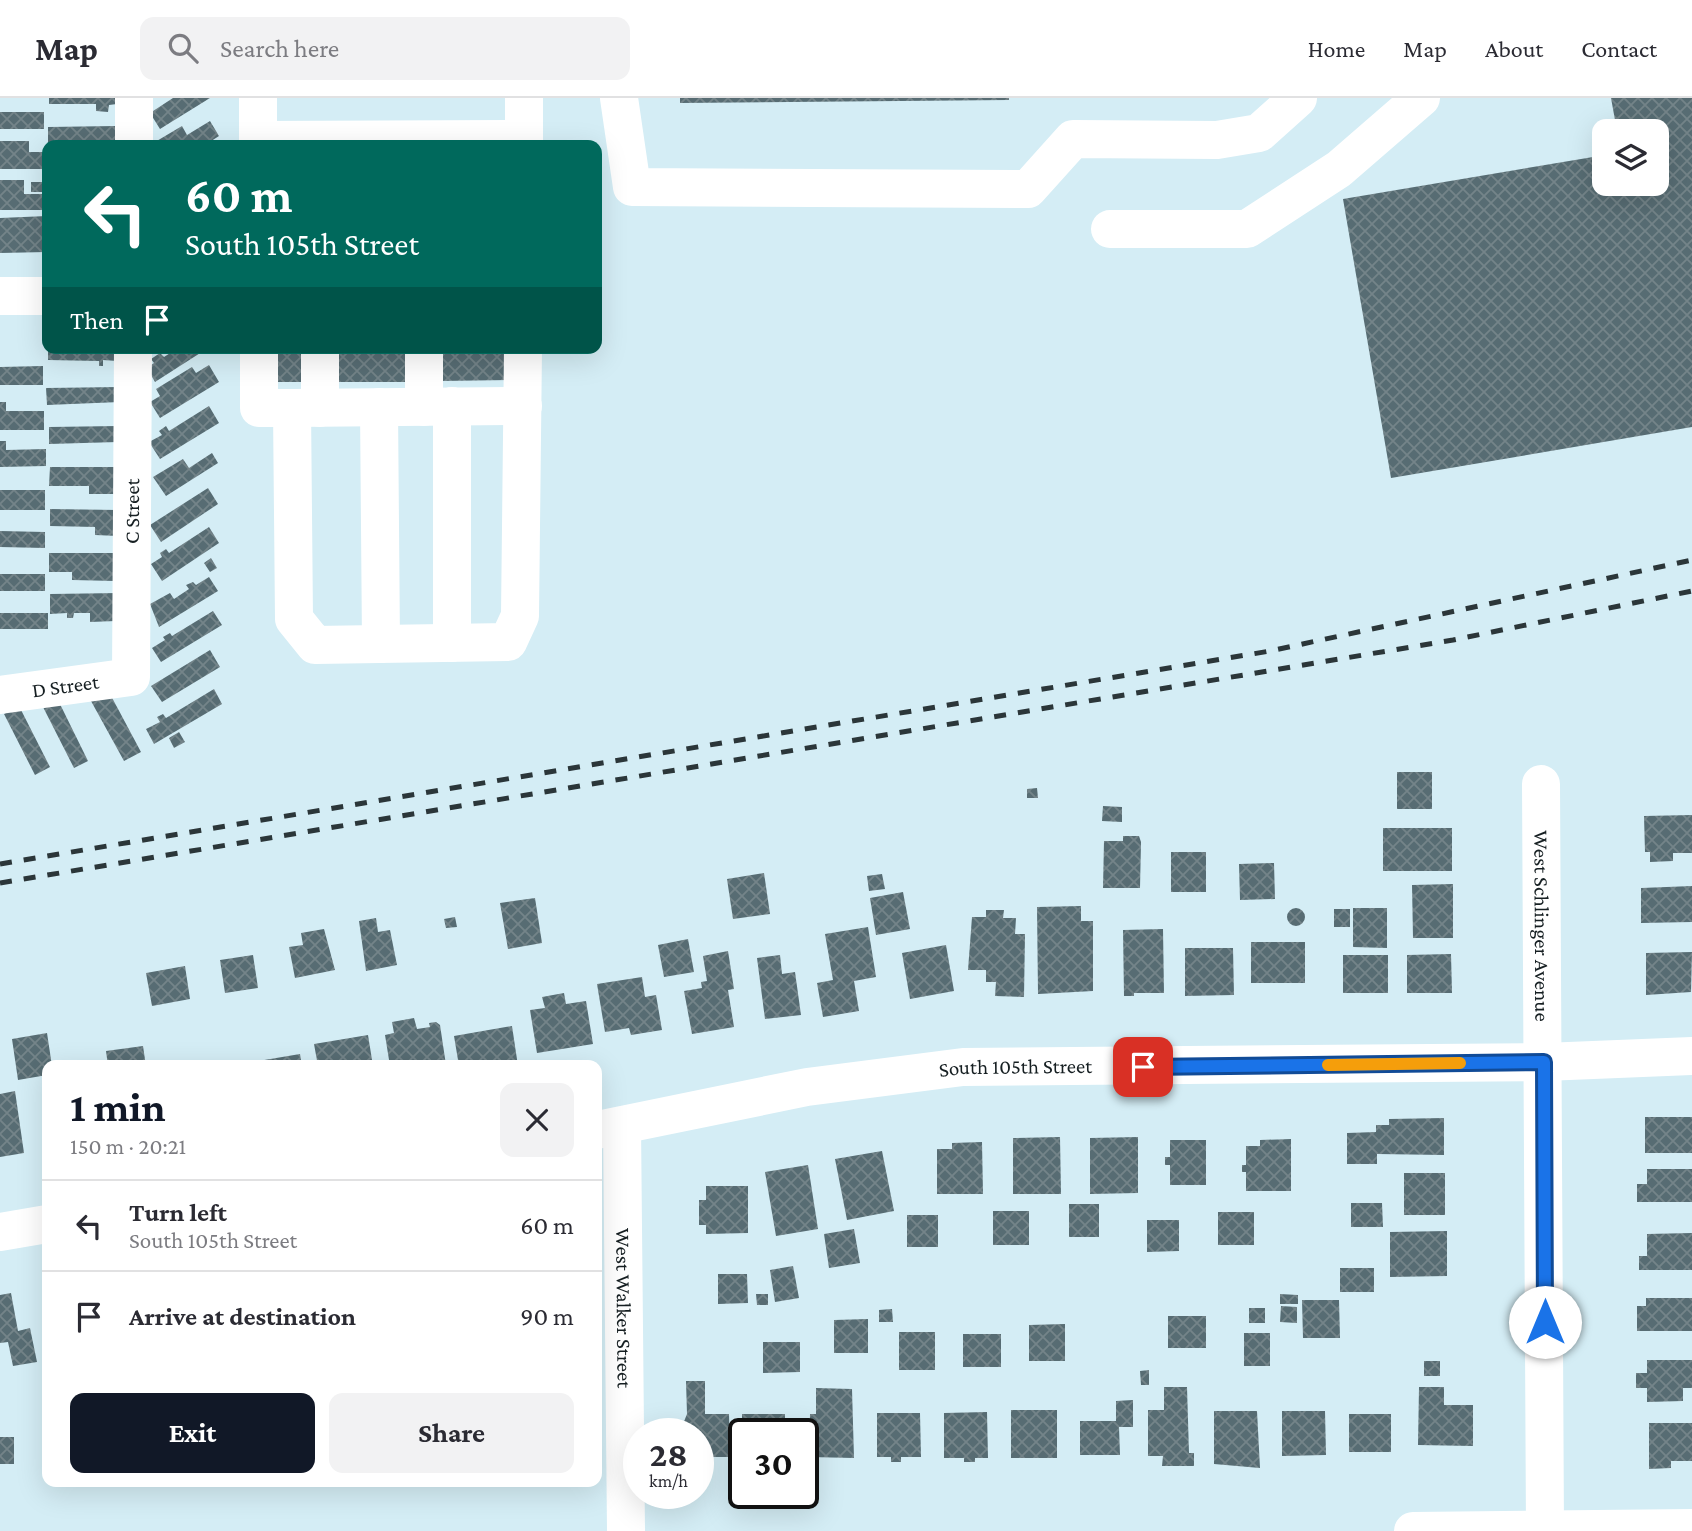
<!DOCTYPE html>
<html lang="en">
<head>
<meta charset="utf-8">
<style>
	body { margin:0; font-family:"Crimson Pro",serif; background:#f2f2f3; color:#2b2b33; height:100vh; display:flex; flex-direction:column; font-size:26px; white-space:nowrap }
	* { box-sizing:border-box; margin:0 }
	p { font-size:23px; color:#7c7c81 }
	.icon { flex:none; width:38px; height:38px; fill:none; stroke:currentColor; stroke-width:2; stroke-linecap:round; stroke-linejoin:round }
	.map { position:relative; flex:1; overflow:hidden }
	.side { position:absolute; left:42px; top:962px; width:560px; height:427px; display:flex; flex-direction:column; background:#fff; border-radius:14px; box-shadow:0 7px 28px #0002 }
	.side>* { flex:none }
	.guide { position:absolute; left:42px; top:42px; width:560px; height:214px; border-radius:14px; box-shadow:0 7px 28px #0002; background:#00695c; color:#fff; overflow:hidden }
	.tools { position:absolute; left:1592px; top:21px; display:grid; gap:14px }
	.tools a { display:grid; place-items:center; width:77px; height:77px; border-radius:14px; background:#fff; box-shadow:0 7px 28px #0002; font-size:35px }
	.speed { position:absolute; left:623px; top:1320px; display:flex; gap:14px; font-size:35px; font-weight:700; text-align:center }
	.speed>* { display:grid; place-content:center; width:91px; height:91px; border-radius:50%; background:#fff; box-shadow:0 7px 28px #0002; line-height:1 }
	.speed small { font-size:18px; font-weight:400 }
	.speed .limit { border:4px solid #111; border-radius:10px; background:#fff; color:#111 }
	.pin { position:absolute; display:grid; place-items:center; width:60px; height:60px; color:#fff; margin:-30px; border-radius:14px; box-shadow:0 4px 10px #0006 }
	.me { position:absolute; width:77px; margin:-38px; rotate:0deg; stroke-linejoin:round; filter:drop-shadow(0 0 5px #0008) }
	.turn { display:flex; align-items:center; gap:24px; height:147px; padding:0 28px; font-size:32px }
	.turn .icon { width:91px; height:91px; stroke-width:2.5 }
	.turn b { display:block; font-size:49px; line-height:60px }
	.then { display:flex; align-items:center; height:66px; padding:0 28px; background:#0003; gap:14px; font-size:26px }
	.round { display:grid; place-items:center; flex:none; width:74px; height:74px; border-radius:14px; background:#f2f2f3 }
	.head { display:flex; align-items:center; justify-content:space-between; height:119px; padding:0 28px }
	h1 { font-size:42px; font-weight:700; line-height:52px; color:#111827 }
	.action { display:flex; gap:14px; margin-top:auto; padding:14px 28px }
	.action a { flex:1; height:80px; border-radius:14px; background:#111827; color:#fff; font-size:28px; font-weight:700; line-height:80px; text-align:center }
	.action a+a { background:#f2f2f3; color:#2b2b33 }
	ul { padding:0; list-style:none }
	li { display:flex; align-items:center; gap:21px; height:91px; padding:0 28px; border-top:2px solid #e1e1e2 }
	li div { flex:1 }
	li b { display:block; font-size:26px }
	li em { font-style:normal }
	header { display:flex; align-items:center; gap:42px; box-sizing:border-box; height:98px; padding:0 35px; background:#fff; border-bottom:2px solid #e1e1e2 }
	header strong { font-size:33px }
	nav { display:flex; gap:38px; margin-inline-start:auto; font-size:24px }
	.search { width:490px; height:63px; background:#f2f2f3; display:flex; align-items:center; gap:18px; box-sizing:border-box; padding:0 24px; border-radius:14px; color:#7c7c81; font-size:26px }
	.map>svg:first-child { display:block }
</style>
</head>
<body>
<header>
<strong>Map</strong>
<div class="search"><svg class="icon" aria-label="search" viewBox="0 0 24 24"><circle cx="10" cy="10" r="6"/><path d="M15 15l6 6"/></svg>Search here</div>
<nav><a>Home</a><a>Map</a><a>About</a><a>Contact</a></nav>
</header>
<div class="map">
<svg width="1692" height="1433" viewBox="0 0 1692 1433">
	<defs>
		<pattern id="building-cross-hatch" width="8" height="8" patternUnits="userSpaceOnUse" patternTransform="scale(1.75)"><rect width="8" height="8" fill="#576c73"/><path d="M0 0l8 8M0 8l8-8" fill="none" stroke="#748489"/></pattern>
	</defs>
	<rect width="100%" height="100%" fill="#d4edf5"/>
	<!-- building -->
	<path fill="url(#building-cross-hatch)" d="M49 0H117V6L109 7 108 14 96 13V6H49Z
		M173 0H210L160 31 150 15Z
		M680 0H1009V2L680 5Z
		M1611 0H1692V329L1391 380 1343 101 1605 57V86H1657V33H1617Z
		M0 14H44V31H0Z
		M210 23 219 38 205 47H150L182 28 187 37Z
		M116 28 117 47H48V29Z
		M0 43H29V54H43V71H0Z
		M0 82H24V96H46V112H0Z
		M31 84H42V94H31Z
		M47 118V154L0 155V120Z
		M48 250H118L117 263 103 262V268H99V263L48 262Z
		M178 250H208L155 284 147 270 154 265 151 261 160 255 164 259Z
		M274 250H303V284H274Z
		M336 250H407V284H336Z
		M440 250H511V282L440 283Z
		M209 267 219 284 160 320 150 304 160 298 156 291 192 269 196 275Z
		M43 268V287H0V269Z
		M119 289 120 304 47 307 46 290Z
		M0 304H6V313H44V332H0Z
		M209 308 219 325 160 361 149 344 162 337 159 333 166 328 169 333Z
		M118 328V344L49 346V329Z
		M0 343H6V352L46 351V368L0 369Z
		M212 355 218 365 166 398 153 379 183 361 189 370Z
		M50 369H118V396H89V388H49Z
		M208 390 218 406 161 444 150 427Z
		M0 392H45V412H0Z
		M50 411 118 412V438L95 437V429L50 428Z
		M209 429 219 445 162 483 151 466 162 459 160 455 166 451 169 455Z
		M0 433 45 434V450L0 449Z
		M49 455H119L115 483 72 482V474H49Z
		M211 460 217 470 210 474 204 465Z
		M0 476H45V493H0Z
		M209 479 218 493 159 529 150 506 170 495 174 501 189 491 186 487 193 484 196 487Z
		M119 495 116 523 90 524V515H74L73 520H67V515L50 516V496Z
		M213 513 222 527 161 564 152 550 165 542 163 539 170 535 172 538Z
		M0 515H48V531H0Z
		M210 552 220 569 162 604 151 588Z
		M214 591 222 606 154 646 146 631 160 624 157 619 163 616 166 620Z
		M109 594 141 654 124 663 91 603Z
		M58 602 88 663 74 670 43 609Z
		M19 608 50 669 35 677 4 616Z
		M179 634 185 644 174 650 169 640Z
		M1397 674H1432V711H1397Z
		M1037 690 1038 700H1027V691Z
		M1103 708 1122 709V724L1102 723Z
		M1692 717V755H1673V763L1650 764V754H1645L1644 718Z
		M1383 730H1452V773H1383Z
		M1123 738H1139L1141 744 1140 790H1103L1104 743H1123Z
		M1171 754H1206V794H1171Z
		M1274 765 1275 801 1240 802 1239 766Z
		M764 775 770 816 733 821 727 781Z
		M882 776 885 791 869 793 867 778Z
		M1453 786V840H1413L1412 787Z
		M1692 788V824L1641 825V790Z
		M903 794 910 831 876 837 870 800Z
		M535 800 542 845 508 851 500 805Z
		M1081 808V823H1093V893L1038 896 1037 809Z
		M1353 810H1387V850L1353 849Z
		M1287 819a9 9 0 1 1 18 0a9 9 0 1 1-18 0Z
		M1334 811H1350V829H1334Z
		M986 812H1004L1003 820H1016L1015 836H1025L1024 899 995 898 996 884H986V872H968L972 819H986Z
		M455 819 457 829 446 830 444 821Z
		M376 820 378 834 390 832 397 867 366 873 359 823Z
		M868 829 876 879 854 883 859 913 823 919 817 885 833 882 825 836Z
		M324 831 335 872 295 880 289 849 303 847 301 835Z
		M1163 831 1164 895H1134V898H1124L1123 832Z
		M688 841 694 874 664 879 658 847Z
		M1251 844H1305V885H1251Z
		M946 847 954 893 910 901 902 855Z
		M1185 850H1233L1234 897 1185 898Z
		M728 853 734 891 728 892 734 929 692 936 684 893 702 890 701 884 707 883 703 858Z
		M1692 854 1691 894 1646 897V855Z
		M1451 856 1452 895H1407V857Z
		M253 857 258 890 225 895 220 862Z
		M780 857 782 876 795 874 801 917 765 921 757 860Z
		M1343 857H1388V895H1343Z
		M185 868 190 901 152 908 146 875Z
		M642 879 645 899 656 897 662 932 631 937 629 930 605 934 597 886Z
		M564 895 566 906 586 903 593 946 537 955 530 912 545 910 542 899Z
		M414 920 417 931 430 929 429 925 436 924 440 927 446 967 390 968 385 937 394 935 392 924Z
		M512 928 518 968H459L454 938Z
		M47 935 52 968H47V977L18 982 12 941Z
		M368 937 373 968H318L314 946Z
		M143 948 146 968H108L106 953Z
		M300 956 302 968H254L253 964Z
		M15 993 24 1055 0 1059V996Z
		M1645 1019H1692V1055H1645Z
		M1444 1020V1057L1377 1056V1066H1347V1035L1376 1034V1027H1389V1021Z
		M1060 1039 1061 1096H1013V1040Z
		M1138 1039V1095L1090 1096V1040Z
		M1291 1041V1093H1246V1074H1242V1067H1246V1048H1260V1042Z
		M1170 1042H1206V1087H1170V1067H1165V1059H1170Z
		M982 1044 983 1096H937V1051H952V1045Z
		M882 1053 894 1113 847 1122 835 1061Z
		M808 1067 818 1131 776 1138 765 1074Z
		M1647 1071H1692V1104H1637V1086H1647Z
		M1404 1075H1445V1117H1404Z
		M706 1088H748V1135L706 1136V1127H699V1102H706Z
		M1351 1105H1382L1383 1129H1351Z
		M1069 1106H1099V1139H1069Z
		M993 1113H1029V1147H993Z
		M1218 1114H1254V1147H1218Z
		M907 1117H938V1149H907Z
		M1147 1122H1179V1153L1147 1154Z
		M854 1131 860 1165 829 1170 824 1136Z
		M1447 1133V1178L1390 1179V1134Z
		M1692 1135V1172H1639V1158H1647V1136Z
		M793 1168 799 1200 775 1204 770 1172Z
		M1340 1170H1374V1194H1340Z
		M718 1176H747L748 1205 718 1206Z
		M11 1195 18 1233 30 1230 37 1264 13 1268 8 1244 0 1245V1197Z
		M756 1196H768V1207H757Z
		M1280 1196 1298 1197V1206H1280Z
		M1646 1200H1692V1233H1637V1208H1646Z
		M1302 1202H1339L1340 1240H1303Z
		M1281 1208 1297 1209V1225L1280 1224Z
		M1249 1210H1265V1225H1249Z
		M892 1211 893 1224H879V1212Z
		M1168 1218H1206V1250H1168Z
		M868 1221V1255H834V1222Z
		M1065 1226V1263H1029V1227Z
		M899 1234H935V1272H899Z
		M1244 1235H1270V1268H1244Z
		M963 1236H1001V1269H963Z
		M763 1244H800V1274L763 1275Z
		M1647 1262H1692V1290H1683V1303L1647 1304V1290H1636V1275H1647Z
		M1424 1263H1440V1278H1424Z
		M1149 1272V1287H1141L1140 1273Z
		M686 1283H705V1316H729L730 1359H698V1335H685L681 1331 687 1316Z
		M1164 1289H1187L1189 1355H1194V1368H1162L1163 1358H1148V1312H1164Z
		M1419 1289H1444V1307H1473V1348L1418 1347Z
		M816 1290 852 1291 854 1360 809 1359 810 1316H816Z
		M1133 1302V1329H1119L1120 1357H1080V1323H1116V1303Z
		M1011 1312H1057V1360H1011Z
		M1214 1313H1257L1260 1370 1214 1366Z
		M1282 1313H1325L1326 1357 1282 1358Z
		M987 1314 988 1360H975V1364H964V1360H944V1315Z
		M877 1315H920L921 1359H901V1364H891V1359H877Z
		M742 1316H785V1335H742Z
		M1349 1316H1391V1354H1349Z
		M1649 1325H1692V1363H1671V1370L1649 1371Z
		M0 1339H14V1366H0Z"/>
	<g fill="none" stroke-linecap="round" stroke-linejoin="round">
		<!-- minor -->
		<g stroke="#fff" stroke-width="38">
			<path d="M258 0V47"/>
			<path d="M619 0 632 89 1028 91 1073 41 1217 42 1259 35 1298 0"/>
			<path d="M258 42 524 41"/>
			<path d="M134 47V0"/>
			<path d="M524 47V0"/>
			<path d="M1110 131H1247L1339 71 1421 0"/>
			<path d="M0 198H47"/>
			<path d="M259 250V310H292L294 521 315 547 508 544 520 518 523 250"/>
			<path d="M320 250V310"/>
			<path d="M424 250V309"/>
			<path d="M452 308V545"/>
			<path d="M379 309 381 546"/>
			<path d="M292 310 523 308"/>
			<path id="s1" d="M0 597 131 579 133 250"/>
			<path id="s2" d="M1541 686 1545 1433"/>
			<path id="s3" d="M622 1028 626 1433"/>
			<path id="s4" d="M597 1032 807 989 963 969 1544 964 1692 958"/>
			<path d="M0 1134 47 1126"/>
			<path d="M1413 1433 1692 1430"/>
		</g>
		<!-- rail -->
		<path stroke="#2b3639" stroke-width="5" stroke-dasharray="12 12" stroke-linecap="butt" d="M0 766 1270 553 1692 462
			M0 785 1453 542 1692 493"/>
	</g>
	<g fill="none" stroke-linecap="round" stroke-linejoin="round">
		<!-- route casing -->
		<g stroke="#114b97" stroke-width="18">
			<path id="route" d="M1143 969 1544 964 1545 1224"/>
		</g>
		<!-- route -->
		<use href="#route" stroke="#1a73e8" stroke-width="12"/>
		<!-- slow -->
		<path stroke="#f59e0b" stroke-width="12" d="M1328 967 1460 965"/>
	</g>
	<g text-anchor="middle" stroke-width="5" stroke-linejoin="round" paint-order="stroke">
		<!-- street labels -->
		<g font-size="21" fill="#161f22" stroke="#eaf8fd">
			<text dy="7" stroke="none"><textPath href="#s1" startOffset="298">C Street</textPath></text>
			<text dy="7" stroke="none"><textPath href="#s1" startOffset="66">D Street</textPath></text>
			<text dy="7" stroke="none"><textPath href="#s2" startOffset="142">West Schlinger Avenue</textPath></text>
			<text dy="7" stroke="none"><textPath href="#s4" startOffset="424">South 105th Street</textPath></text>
			<text dy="7" stroke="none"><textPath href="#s3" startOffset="182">West Walker Street</textPath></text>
		</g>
	</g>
</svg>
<div class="tools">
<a><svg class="icon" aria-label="layers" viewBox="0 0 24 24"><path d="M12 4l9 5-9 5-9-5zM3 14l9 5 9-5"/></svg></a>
</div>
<div class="speed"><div>28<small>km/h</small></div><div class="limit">30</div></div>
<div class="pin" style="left:1143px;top:969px;background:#d93025"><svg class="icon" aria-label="arrive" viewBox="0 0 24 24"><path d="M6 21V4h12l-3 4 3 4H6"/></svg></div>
<svg class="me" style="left:1545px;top:1224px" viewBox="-20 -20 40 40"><circle r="19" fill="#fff"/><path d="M0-13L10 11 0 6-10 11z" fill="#1a73e8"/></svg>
<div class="guide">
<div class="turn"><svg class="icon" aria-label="left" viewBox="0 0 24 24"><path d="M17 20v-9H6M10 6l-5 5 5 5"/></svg><div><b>60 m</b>South 105th Street</div></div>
<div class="then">Then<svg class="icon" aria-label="arrive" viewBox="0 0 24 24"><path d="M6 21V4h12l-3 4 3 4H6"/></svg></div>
</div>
<section class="side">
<div class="head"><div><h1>1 min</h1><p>150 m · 20:21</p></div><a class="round"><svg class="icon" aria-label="close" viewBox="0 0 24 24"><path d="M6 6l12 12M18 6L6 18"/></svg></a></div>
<ul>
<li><svg class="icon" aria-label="left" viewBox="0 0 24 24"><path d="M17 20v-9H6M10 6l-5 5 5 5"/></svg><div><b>Turn left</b><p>South 105th Street</p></div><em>60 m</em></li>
<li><svg class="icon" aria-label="arrive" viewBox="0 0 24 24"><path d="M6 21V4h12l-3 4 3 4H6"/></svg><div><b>Arrive at destination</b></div><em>90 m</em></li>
</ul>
<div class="action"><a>Exit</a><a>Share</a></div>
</section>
</div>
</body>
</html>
